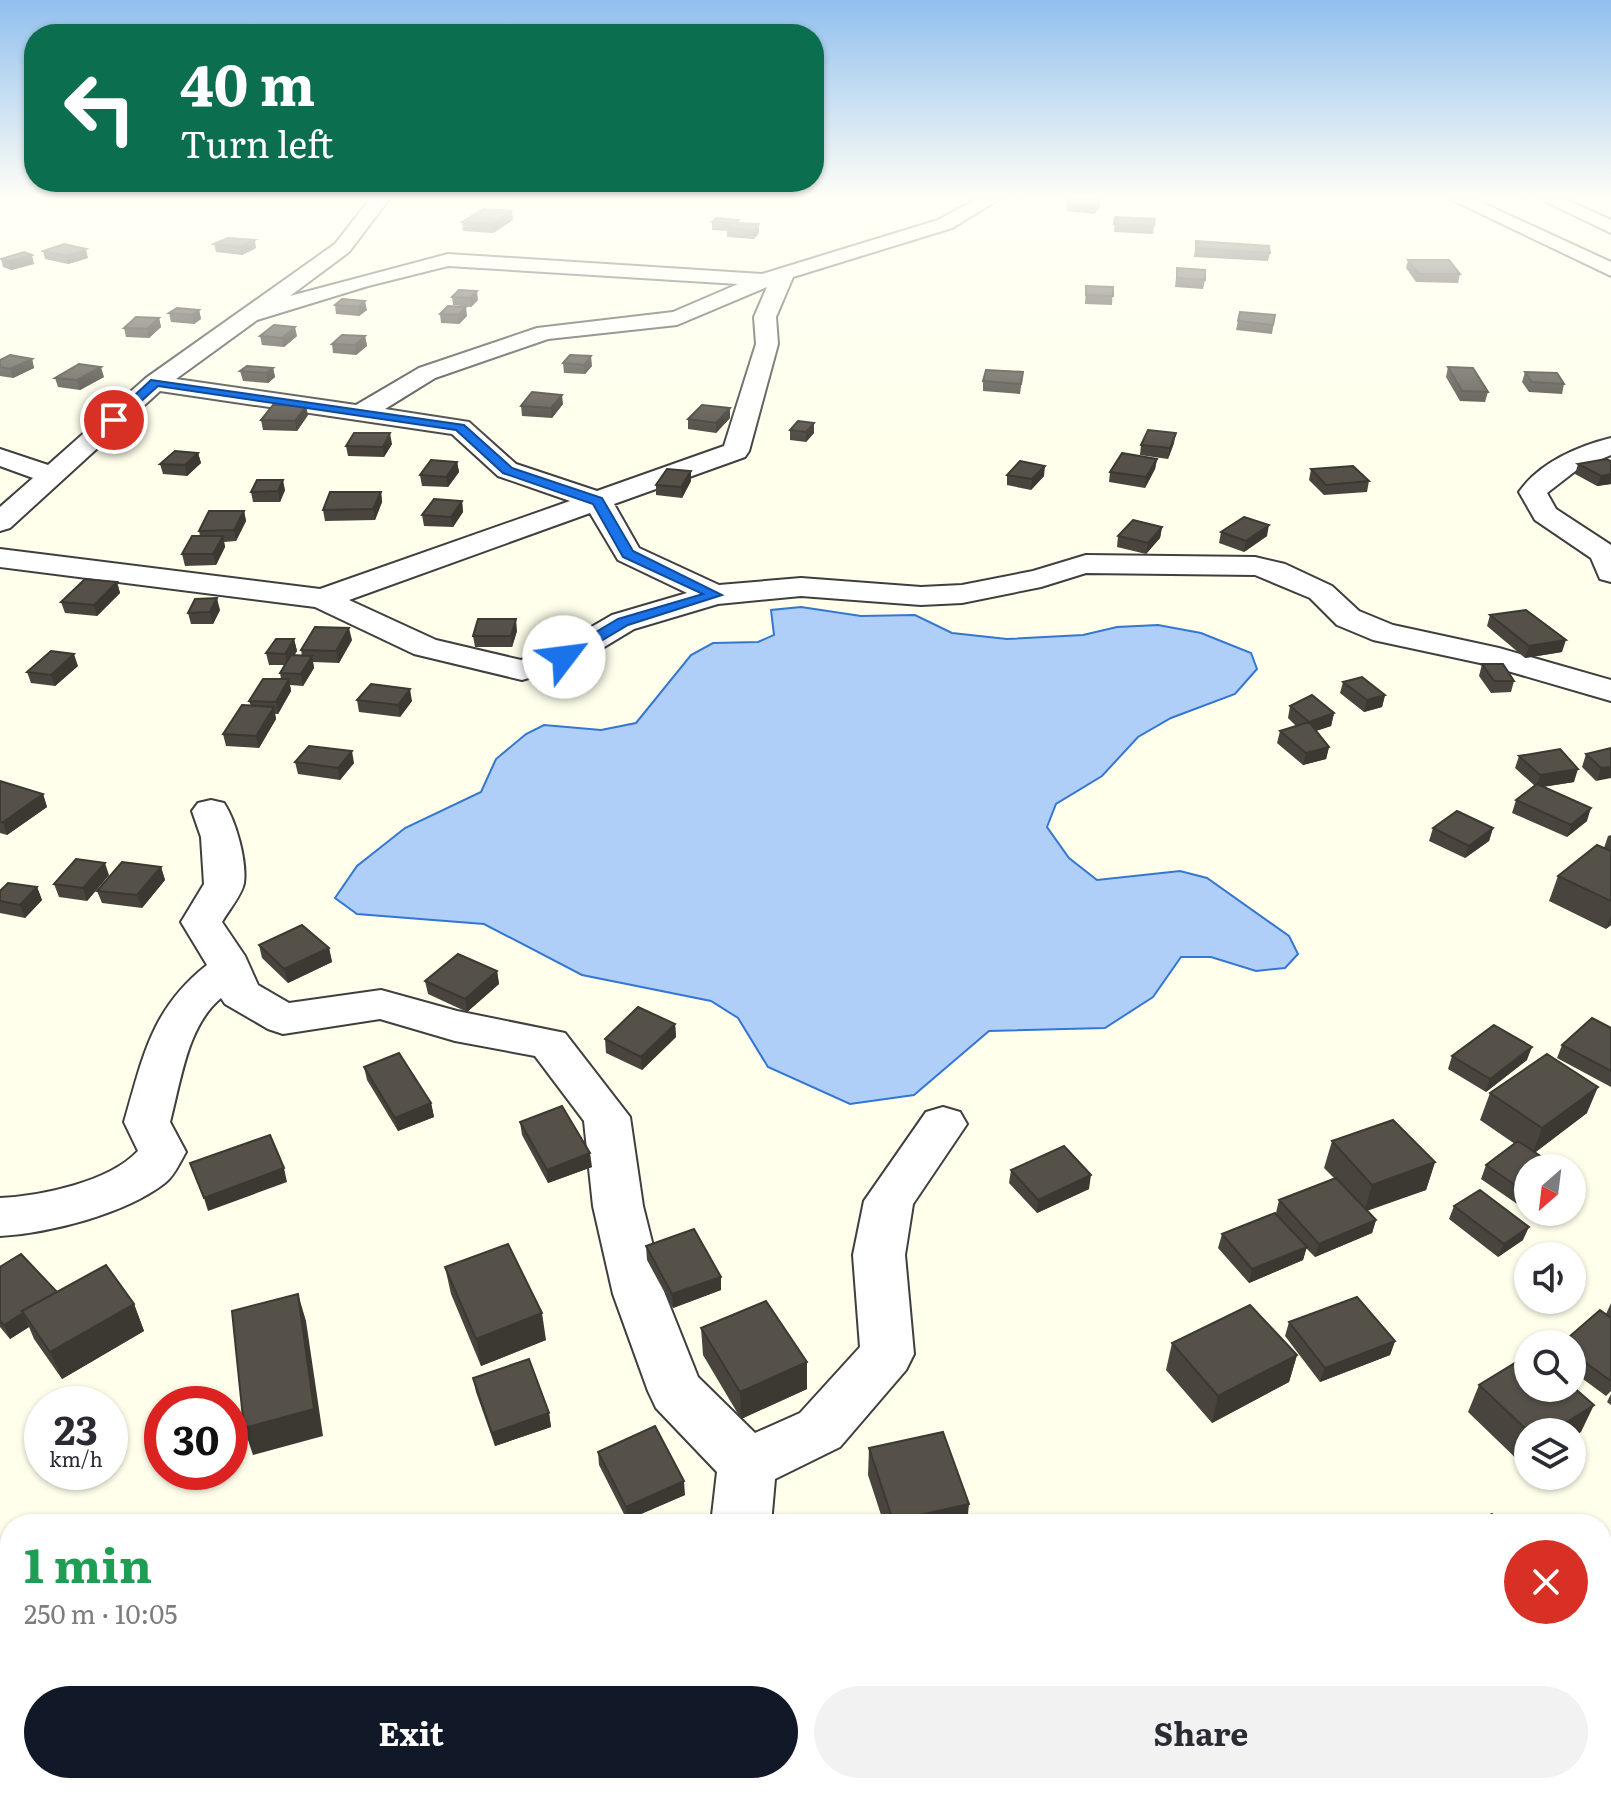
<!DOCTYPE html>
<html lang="en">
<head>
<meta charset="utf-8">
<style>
	body { margin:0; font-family:Literata,serif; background:#f2f2f3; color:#2b2b33; height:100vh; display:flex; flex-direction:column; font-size:30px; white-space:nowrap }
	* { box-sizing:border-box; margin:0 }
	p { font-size:26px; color:#7c7c81 }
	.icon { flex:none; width:44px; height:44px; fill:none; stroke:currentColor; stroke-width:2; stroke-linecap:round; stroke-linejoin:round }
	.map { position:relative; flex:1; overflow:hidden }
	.panel { position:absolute; left:0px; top:1514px; width:1612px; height:280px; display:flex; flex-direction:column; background:#fff; border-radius:32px 32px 0 0; box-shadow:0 2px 6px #0004 }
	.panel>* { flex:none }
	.top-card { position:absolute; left:24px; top:24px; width:800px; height:168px; border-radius:32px; box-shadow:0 2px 6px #0004; background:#0b6e4f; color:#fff; overflow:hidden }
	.needle { width:52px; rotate:208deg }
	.tools { position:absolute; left:1514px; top:1154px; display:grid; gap:16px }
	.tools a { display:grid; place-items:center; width:72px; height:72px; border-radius:50%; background:#fff; box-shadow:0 2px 6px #0004; font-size:40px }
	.speed { position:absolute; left:24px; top:1386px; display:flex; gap:16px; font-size:40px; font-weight:700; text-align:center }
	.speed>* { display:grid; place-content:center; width:104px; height:104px; border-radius:50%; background:#fff; box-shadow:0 2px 6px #0004; line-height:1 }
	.speed small { font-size:20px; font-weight:400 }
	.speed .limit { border:12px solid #d22; background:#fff; color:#111 }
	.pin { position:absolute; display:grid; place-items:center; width:68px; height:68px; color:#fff; margin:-34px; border:4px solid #fff; border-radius:50%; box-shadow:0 2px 8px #0007 }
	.me { position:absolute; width:88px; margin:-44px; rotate:60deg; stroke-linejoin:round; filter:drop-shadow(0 0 6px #0008) }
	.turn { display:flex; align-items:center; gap:28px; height:168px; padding:0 24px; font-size:36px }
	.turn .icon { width:104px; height:104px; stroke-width:2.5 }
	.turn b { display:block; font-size:56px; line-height:68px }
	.round { display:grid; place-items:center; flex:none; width:84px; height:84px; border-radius:42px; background:#f2f2f3 }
	.headline { display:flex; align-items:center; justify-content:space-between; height:136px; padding:0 24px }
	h1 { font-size:48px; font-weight:700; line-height:60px; color:#1e9e55 }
	.cta { display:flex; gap:16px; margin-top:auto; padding:16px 24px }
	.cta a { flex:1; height:92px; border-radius:48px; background:#111827; color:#fff; font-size:32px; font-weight:700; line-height:92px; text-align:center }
	.cta a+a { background:#f2f2f3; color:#2b2b33 }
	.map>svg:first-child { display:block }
</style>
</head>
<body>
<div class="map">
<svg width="1611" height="1794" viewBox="0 0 1611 1794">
	<rect width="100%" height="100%" fill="#ffffec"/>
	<!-- water -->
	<path fill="#afcff8" stroke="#3476d1" stroke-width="2" d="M801 607 861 616 915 615 952 633 1007 639 1083 635 1117 627 1158 625 1201 633 1251 653 1257 669 1235 694 1171 718 1138 737 1102 776 1056 804 1047 827 1069 858 1097 880 1180 871 1207 878 1289 936 1298 954 1285 968 1256 971 1211 957H1181L1153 997 1105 1028 989 1031 914 1095 850 1104 768 1067 738 1018 711 1001 582 975 484 924 357 914 335 898 357 866 405 828 481 792 496 759 526 734 544 725 601 730 636 723 691 655 713 643 758 642 774 635 771 610Z"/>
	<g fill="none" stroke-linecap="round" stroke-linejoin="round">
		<!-- street casing -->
		<g stroke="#3f3f3f" stroke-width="4">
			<path id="street" d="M370 199H389L349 252 290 296 448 254 762 274 938 220 977 199H1000L952 228 793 277 776 317 778 344 749 451 745 457 614 504 639 548 719 585 801 578 921 587 962 585 1033 571 1086 555 1255 557 1285 564 1332 586 1359 611 1393 625 1499 648 1611 680V701L1480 663 1373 640 1337 625 1310 598 1255 575 1086 573 1041 587 962 603 921 605 801 596 718 604 634 629 576 664 522 680 414 654 315 607 0 567V549L320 589 570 501 498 476 452 434 160 391 10 528 0 531V507L33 478 0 466V449L48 465 146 378 335 244ZM448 266 738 284 673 312 537 328 419 368 356 405 176 379 257 320 368 286ZM767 287 754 317 756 344 724 446 597 491 516 464 469 422 385 409 435 378 548 339 677 325ZM590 513 618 560 687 593 612 615 552 650 521 660 436 640 349 600Z
				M1450 199H1474L1611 262V276Z
				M1540 199H1565L1611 220V233Z
				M1611 438V455L1578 469 1547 493 1556 509 1611 545V582L1600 579 1591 558 1535 520 1519 492C1539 463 1578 446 1611 438Z
				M211 800 224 803C236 821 247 861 244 883 242 895 228 911 222 922L245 956 258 985 289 1003 381 990 457 1011 565 1033 630 1117 643 1206 665 1294 698 1377 755 1433 800 1413 860 1347 853 1255 864 1201 926 1112 943 1107 960 1112 967 1124 913 1204 905 1255 914 1354 906 1370 840 1447 775 1479 771 1524H711L717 1472 656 1408 648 1391 613 1294 593 1206 584 1121 535 1056 455 1041 380 1019 283 1034 268 1029 225 1004 221 998C187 1026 181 1081 170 1122L186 1152C180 1162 175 1175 165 1183 125 1214 50 1233 0 1236V1198C41 1196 109 1182 138 1151L124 1122C143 1057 151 1009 207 965L181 922 204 884 201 837 192 811 198 803Z
				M805 1784H877L881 1794H809Z"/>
		</g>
		<!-- street -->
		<use href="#street" fill="#fff" fill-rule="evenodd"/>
	</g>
	<!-- wall -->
	<path fill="#49453e" d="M1100 199V207L1094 214 1066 211 1067 203Z
		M512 211 513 220 493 233 463 231 462 222Z
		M1115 217 1155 219 1153 234 1114 232Z
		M712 222 739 223 759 233 754 239 727 237V231L712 230Z
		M1196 241 1270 253 1268 261 1194 257Z
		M214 244 256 248 242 255 216 252Z
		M43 251 88 258 68 264 45 259Z
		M1 259 34 264 11 270 3 267Z
		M1408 260 1460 274 1458 283 1416 282 1406 268Z
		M1177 268 1205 280 1203 289 1175 287Z
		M1086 286 1113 287 1112 305 1085 304Z
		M459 290 478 300 471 307 453 305 452 297Z
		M342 299 367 310 359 316 336 314 335 305Z
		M448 306 467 316 459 324 441 323 440 314Z
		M199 310 201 319 194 324 171 322 169 313Z
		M1275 315 1272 334 1236 330 1238 321Z
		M159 318 161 327 149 338 126 337 124 328Z
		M260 336H297L284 347 262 345Z
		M365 336 367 346 356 355 333 353 332 344Z
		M32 359 34 368 13 378 0 376V360Z
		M563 363 592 366 585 374 564 373Z
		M1448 367 1488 392 1485 402 1460 401 1446 377Z
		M273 368 275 377 268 383 243 381 240 371Z
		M1023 372 1020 394 983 391V381Z
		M1525 372 1564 384 1562 394 1529 392 1522 382Z
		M104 377 80 390 58 387 55 378Z
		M563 404 552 418 522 416 521 406Z
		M308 415 297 431 263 430 261 420Z
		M730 418 716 433 688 429V419Z
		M814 423V433L806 442 790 440V430Z
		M1174 443 1168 459 1140 455 1141 445Z
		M392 444 384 457 348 456 346 446Z
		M198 453 201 463 187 476 163 474 160 464Z
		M1157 459 1155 469 1145 488 1109 482 1110 472Z
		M1611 461V484L1597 486 1575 474 1578 464Z
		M457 462 459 472 448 487 422 486 420 475Z
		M1311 469 1369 481 1367 492 1324 495 1309 480Z
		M1007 475 1044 476 1031 490 1007 485Z
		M691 481 682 498 656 495V485Z
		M285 490 280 502H253L251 492Z
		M381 492 382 502 375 520 325 521 323 510Z
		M462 501 463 512 453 527 424 526 422 515Z
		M244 511 246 521 236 541 224 542 225 547 216 565 185 566 182 554 200 536 199 531Z
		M1162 527 1160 538 1146 554 1117 547 1118 536Z
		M1221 532 1267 536 1244 552 1219 543Z
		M117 582 120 593 97 616 65 613 61 602Z
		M220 610 213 624H191L188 613Z
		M1490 615 1562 652 1525 658 1487 626Z
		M517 631 512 647H475L473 636Z
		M294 639 297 651 294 655 302 656 301 650 352 640 339 663 313 662 314 668 303 686 290 685 291 691 278 714H275L276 719 259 748 226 746 223 734 251 706 249 701 281 679 280 673 284 665H269L266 653Z
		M1482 664 1514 681 1511 692 1491 693 1479 676Z
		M78 666 55 686 31 683 27 672Z
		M1343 682 1385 695 1382 707 1364 712 1340 693Z
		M357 700 412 701 400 717 359 712Z
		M1290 706 1334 713 1331 726 1316 731 1329 747 1326 759 1303 765 1277 743 1280 731 1296 726 1288 718Z
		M1611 748 1596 781 1582 767 1586 754Z
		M1519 756 1574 782 1542 787 1587 821 1567 837 1512 813 1516 800 1535 786 1515 768Z
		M295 762 354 763 340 780 298 774Z
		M0 781 43 794 47 807 7 835 0 833Z
		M1433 828H1493L1489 841 1465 858 1429 841Z
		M1611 835V925L1606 929 1549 901 1558 876 1604 848 1608 836Z
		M161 867 165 880 142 908 102 903 97 891Z
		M109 875 87 901 59 897 54 884Z
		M37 887 42 900 25 918 0 913V891Z
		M259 945 329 948 332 962 288 983 262 958Z
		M497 971 499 984 467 1012 428 994 425 981Z
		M675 1024 676 1037 642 1070 606 1053 605 1039Z
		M1611 1028V1087L1557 1058 1562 1045Z
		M1452 1056 1527 1060 1486 1092 1448 1069Z
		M364 1067 431 1103 434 1117 398 1131 367 1080Z
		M1490 1093 1587 1113 1535 1152 1528 1204 1523 1208 1481 1179 1486 1165 1515 1144 1480 1120Z
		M520 1122 592 1167 548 1183 522 1135Z
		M1332 1141 1435 1162 1426 1190 1367 1210 1376 1220 1372 1233 1315 1257 1306 1248 1303 1260 1249 1283 1218 1248 1222 1234 1276 1213 1279 1200 1334 1178 1324 1168Z
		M1011 1170 1089 1189 1037 1213 1009 1183Z
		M1454 1206 1523 1240 1498 1257 1449 1219Z
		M646 1246 721 1290 673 1308 647 1260Z
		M0 1267 57 1292 134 1304 144 1331 62 1379 34 1339 29 1327 10 1339 0 1327Z
		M445 1267 546 1340 481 1366 451 1294Z
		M1611 1303V1391L1606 1396 1572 1371V1344L1606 1314Z
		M1289 1322 1395 1341 1390 1355 1320 1382 1285 1336Z
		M701 1328 807 1389 741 1419 703 1355Z
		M1172 1343 1297 1355 1289 1382 1212 1423 1166 1370Z
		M473 1378 549 1413 551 1427 495 1446 476 1392Z
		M1479 1385 1581 1432H1528V1466L1525 1467 1468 1412Z
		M1611 1394V1405L1607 1402Z
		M869 1448 967 1524H884L868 1475Z
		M598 1452 685 1495 627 1520 599 1465Z
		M1611 1692V1704L1607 1699Z
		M1611 1705V1750L1602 1739V1720Z
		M1015 1784H1076L1053 1794H1020Z"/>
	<!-- shaded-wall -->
	<path fill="#3c3832" d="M1100 199V207L1094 214 1095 206Z
		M512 211 513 220 493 233 492 225Z
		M759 224V233L754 239V231Z
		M255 240 256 248 242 255 241 247Z
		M86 249 88 258 68 264 66 256Z
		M32 255 34 264 11 270 9 261Z
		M477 291 478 300 471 307 470 298Z
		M365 301 367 310 359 316 358 307Z
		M466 307 467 316 459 324 458 315Z
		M199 310 201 319 194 324 192 315Z
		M159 318 161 327 149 338 147 329Z
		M295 327 297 336 284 347 282 338Z
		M365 336 367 346 356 355 355 345Z
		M591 356 592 366 585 374 584 365Z
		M32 359 34 368 13 378 10 369Z
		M101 367 104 377 80 390 77 380Z
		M273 368 275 377 268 383 266 373Z
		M562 395 563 404 552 418 551 408Z
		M306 406 308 415 297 431 295 421Z
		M730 408V418L716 433V423Z
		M814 423V433L806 442V432Z
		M390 433 392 444 384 457 383 447Z
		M1176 433 1174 443 1168 459 1170 448Z
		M198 453 201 463 187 476 185 465Z
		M1157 459 1155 469 1145 488 1146 477Z
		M457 462 459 472 448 487 446 477Z
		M1045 466 1044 476 1031 490 1032 479Z
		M691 471V481L682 498 681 487Z
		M1611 474V484L1597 486 1601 476Z
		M283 480 285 490 280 502 278 491Z
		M381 492 382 502 375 520 373 509Z
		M462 501 463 512 453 527 451 517Z
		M244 511 246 521 236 541 234 530Z
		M1269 525 1267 536 1244 552 1246 541Z
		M1162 527 1160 538 1146 554 1148 543Z
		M223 536 225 547 216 565 213 554Z
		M117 582 120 593 97 616 94 605Z
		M217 598 220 610 213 624 210 612Z
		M516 619 517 631 512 647 511 636Z
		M349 628 352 640 339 663 336 651Z
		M294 639 297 651 288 666 285 654Z
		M1566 640 1562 652 1525 658 1529 646Z
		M74 654 78 666 55 686 51 675Z
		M312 656 314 668 303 686 301 674Z
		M289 679 291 691 278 714 276 702Z
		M410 689 412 701 400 717 398 705Z
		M1385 695 1382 707 1364 712 1367 700Z
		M274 707 276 719 259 748 256 736Z
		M1334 713 1331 726 1306 734 1309 722Z
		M1329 747 1326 759 1303 765 1306 753Z
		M352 751 354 763 340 780 338 768Z
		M1611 767V778L1596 781 1601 768Z
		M1578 769 1574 782 1536 788 1540 775Z
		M43 794 47 807 7 835 3 822Z
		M1591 808 1587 821 1567 837 1571 825Z
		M1493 828 1489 841 1465 858 1469 846Z
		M105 863 109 875 87 901 83 888Z
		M161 867 165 880 142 908 137 895Z
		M37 887 42 900 25 918 20 905Z
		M1611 915V925L1606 929Z
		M329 948 332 962 288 983 284 969Z
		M497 971 499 984 467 1012 465 999Z
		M675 1024 676 1037 642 1070 641 1057Z
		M1532 1047 1527 1060 1486 1092 1490 1079Z
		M1598 1087 1587 1113 1532 1155 1542 1128Z
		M431 1103 434 1117 398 1131 395 1118Z
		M590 1153 592 1167 548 1183 547 1170Z
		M1435 1162 1426 1190 1364 1212 1372 1185Z
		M284 1168 287 1182 208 1211 204 1198Z
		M1091 1175 1089 1189 1037 1213 1038 1200Z
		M1528 1194V1204L1523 1208Z
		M1376 1220 1372 1233 1315 1257 1319 1244Z
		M1529 1227 1523 1240 1498 1257 1504 1244Z
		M1307 1247 1303 1260 1249 1283 1252 1269Z
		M721 1277V1290L673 1308 672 1294Z
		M298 1294 306 1321 323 1436 253 1455 244 1428Z
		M134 1304 144 1331 62 1379 50 1352Z
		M23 1313 29 1327 10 1339 4 1325Z
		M542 1313 546 1340 481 1366 476 1339Z
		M1395 1341 1390 1355 1320 1382 1325 1368Z
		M1297 1355 1289 1382 1212 1423 1218 1396Z
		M807 1362V1389L741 1419 740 1392Z
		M1594 1405 1581 1432 1572 1438V1432H1551Z
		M549 1413 551 1427 495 1446 492 1433Z
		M684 1481 685 1495 627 1520 626 1507Z
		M969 1504 967 1524H892L893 1521Z
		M1049 1784H1076L1053 1794H1028Z"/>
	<!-- building -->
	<path fill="#555048" stroke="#3c3832" stroke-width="2" d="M1070 199H1100L1095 206 1067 203Z
		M483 209 512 211 492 225 462 222Z
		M1115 217 1155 219 1154 226 1114 224Z
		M716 218 739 220 736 223 759 224 754 231 727 228 732 223 712 222Z
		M228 238 255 240 241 247 214 244Z
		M1196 241 1269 246 1270 253 1196 248Z
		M64 244 86 249 66 256 43 251Z
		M24 252 32 255 9 261 1 259Z
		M1408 260H1449L1460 274H1418Z
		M1177 268 1205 270V280L1177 278Z
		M1086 286 1113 287V296L1086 295Z
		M459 290 477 291 470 298 452 297Z
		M342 299 365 301 358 307 335 305Z
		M448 306 466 307 458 315 440 314Z
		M177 308 199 310 192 315 169 313Z
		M1240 312 1275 315 1273 325 1238 321Z
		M136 317 159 318 147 329 124 328Z
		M274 325 295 327 282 338 260 336Z
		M342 335 365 336 355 345 332 344Z
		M10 355 32 359 10 369 0 367V360Z
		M570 355 591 356 584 365 563 363Z
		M79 364 101 367 77 380 55 378Z
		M247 366 273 368 266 373 240 371Z
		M1448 367 1473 368 1488 392 1462 391Z
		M986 370 1023 372 1021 384 983 381Z
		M1525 372 1557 373 1564 384 1532 382Z
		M532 392 562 395 551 408 521 406Z
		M273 405 306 406 295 421 261 420Z
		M702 405 730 408 716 423 688 419Z
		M798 421 814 423 806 432 790 430Z
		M1148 430 1176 433 1170 448 1141 445Z
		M354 433H390L383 447 346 446Z
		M175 451 198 453 185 465 160 464Z
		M1122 453 1157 459 1146 477 1110 472Z
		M1606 459 1611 461V474L1601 476 1578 464Z
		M431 460 457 462 446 477 420 475Z
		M1020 461 1045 466 1032 479 1007 475Z
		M1353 466 1369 481 1326 485 1311 469Z
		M667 469 691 471 681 487 656 485Z
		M257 480H283L278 491 251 492Z
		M330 492H381L373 509 323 510Z
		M434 499 462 501 451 517 422 515Z
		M209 511H244L234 530 199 531Z
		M1244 517 1269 525 1246 541 1221 532Z
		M1133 520 1162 527 1148 543 1118 536Z
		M192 536H223L213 554H182Z
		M85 579 117 582 94 605 61 602Z
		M217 598 210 612 188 613 195 599Z
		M1526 610 1566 640 1529 646 1490 615Z
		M478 619H516L511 636H473Z
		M315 627 349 628 336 651 301 650Z
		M276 639H294L285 654 266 653Z
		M51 651 74 654 51 675 27 672Z
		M291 655 312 656 301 674 280 673Z
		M1482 664H1503L1514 681H1494Z
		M1362 677 1385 695 1367 700 1343 682Z
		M263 679H289L276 702 249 701Z
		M371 684 410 689 398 705 357 700Z
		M1312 695 1334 713 1309 722 1329 747 1306 753 1280 731 1309 722 1290 706Z
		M242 705 274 707 256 736 223 734Z
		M309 746 352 751 338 768 295 762Z
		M1611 748V767L1601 768 1586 754Z
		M1560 749 1578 769 1540 775 1519 756Z
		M0 781 43 794 3 822H0Z
		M1537 784 1591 808 1571 825 1516 800Z
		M1457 811 1493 828 1469 846 1433 828Z
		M1597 845 1611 851V901L1558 876Z
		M76 859 105 863 83 888 54 884Z
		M122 862 161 867 137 895 97 891Z
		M8 883 37 887 20 905 0 901V891Z
		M302 925 329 948 284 969 259 945Z
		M458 954 497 971 465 999 425 981Z
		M638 1007 675 1024 641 1057 605 1039Z
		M1592 1018 1611 1028V1071L1562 1045Z
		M1494 1025 1532 1047 1490 1079 1452 1056Z
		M399 1053 431 1103 395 1118 364 1067Z
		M1547 1054 1598 1087 1542 1128 1490 1093Z
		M562 1106 590 1153 547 1170 520 1122Z
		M1393 1120 1435 1162 1372 1185 1332 1141Z
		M270 1135 284 1168 204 1198 190 1163Z
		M1518 1141 1558 1168H1528V1194L1486 1165Z
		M1064 1146 1091 1175 1038 1200 1011 1170Z
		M1336 1178 1376 1220 1319 1244 1279 1200Z
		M1480 1190 1529 1227 1504 1244 1454 1206Z
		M1275 1213 1307 1247 1252 1269 1222 1234Z
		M694 1229 721 1277 672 1294 646 1246Z
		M508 1244 542 1313 476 1339 445 1267Z
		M21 1254 57 1292 22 1311 23 1313 4 1325 0 1321V1267Z
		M106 1265 134 1304 50 1352 22 1311Z
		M298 1294 314 1409 244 1428 232 1311Z
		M1357 1297 1395 1341 1325 1368 1289 1322Z
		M766 1301 807 1362 740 1392 701 1328Z
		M1250 1305 1297 1355 1218 1396 1172 1343Z
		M1600 1310 1611 1318V1381L1572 1353V1344H1561Z
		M1528 1355V1388H1572V1386L1594 1405 1551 1432H1529L1479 1385Z
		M529 1359 549 1413 492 1433 473 1378Z
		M655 1426 684 1481 626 1507 598 1452Z
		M943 1432 969 1504 893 1521 869 1448Z
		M1492 1514 1500 1524H1472Z
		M500 1784H572L574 1794H502Z
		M1023 1784H1049L1028 1793Z"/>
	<!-- sky -->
	<linearGradient id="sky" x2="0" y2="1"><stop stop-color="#91bfee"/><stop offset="0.44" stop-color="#fffff6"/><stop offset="1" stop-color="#fffff6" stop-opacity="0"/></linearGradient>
	<rect width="1611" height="450" fill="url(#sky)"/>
	<!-- route -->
	<path fill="#1a73e8" stroke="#114b97" stroke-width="2" d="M151 380 464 425 512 468 602 498 633 551 722 595 628 625 569 660H559V654L618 619 703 594 623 557 593 504 503 473 456 430 158 386 118 422H110V418Z"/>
</svg>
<div class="tools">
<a><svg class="needle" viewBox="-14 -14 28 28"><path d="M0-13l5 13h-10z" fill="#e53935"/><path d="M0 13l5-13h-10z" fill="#7c7c81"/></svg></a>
<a><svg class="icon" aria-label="sound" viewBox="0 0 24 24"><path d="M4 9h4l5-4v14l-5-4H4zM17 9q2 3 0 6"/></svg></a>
<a><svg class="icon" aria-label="search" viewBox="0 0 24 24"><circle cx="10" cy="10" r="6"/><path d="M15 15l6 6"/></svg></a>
<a><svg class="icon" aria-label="layers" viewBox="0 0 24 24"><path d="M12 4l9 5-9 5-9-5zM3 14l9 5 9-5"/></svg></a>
</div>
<div class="speed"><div>23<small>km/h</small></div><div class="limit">30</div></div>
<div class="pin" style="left:114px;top:420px;background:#d93025"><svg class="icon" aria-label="arrive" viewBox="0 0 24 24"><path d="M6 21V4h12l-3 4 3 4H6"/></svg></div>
<svg class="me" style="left:564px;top:657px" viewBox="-20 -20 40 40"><circle r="19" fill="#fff"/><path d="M0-13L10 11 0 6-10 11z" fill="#1a73e8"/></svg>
<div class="top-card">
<div class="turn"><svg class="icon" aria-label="left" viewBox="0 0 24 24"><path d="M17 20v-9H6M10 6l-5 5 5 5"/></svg><div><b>40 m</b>Turn left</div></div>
</div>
<section class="panel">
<div class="headline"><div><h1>1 min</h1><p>250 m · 10:05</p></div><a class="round" style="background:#d93025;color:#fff"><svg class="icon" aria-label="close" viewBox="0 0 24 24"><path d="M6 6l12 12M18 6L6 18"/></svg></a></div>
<div class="cta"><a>Exit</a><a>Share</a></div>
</section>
</div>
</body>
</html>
